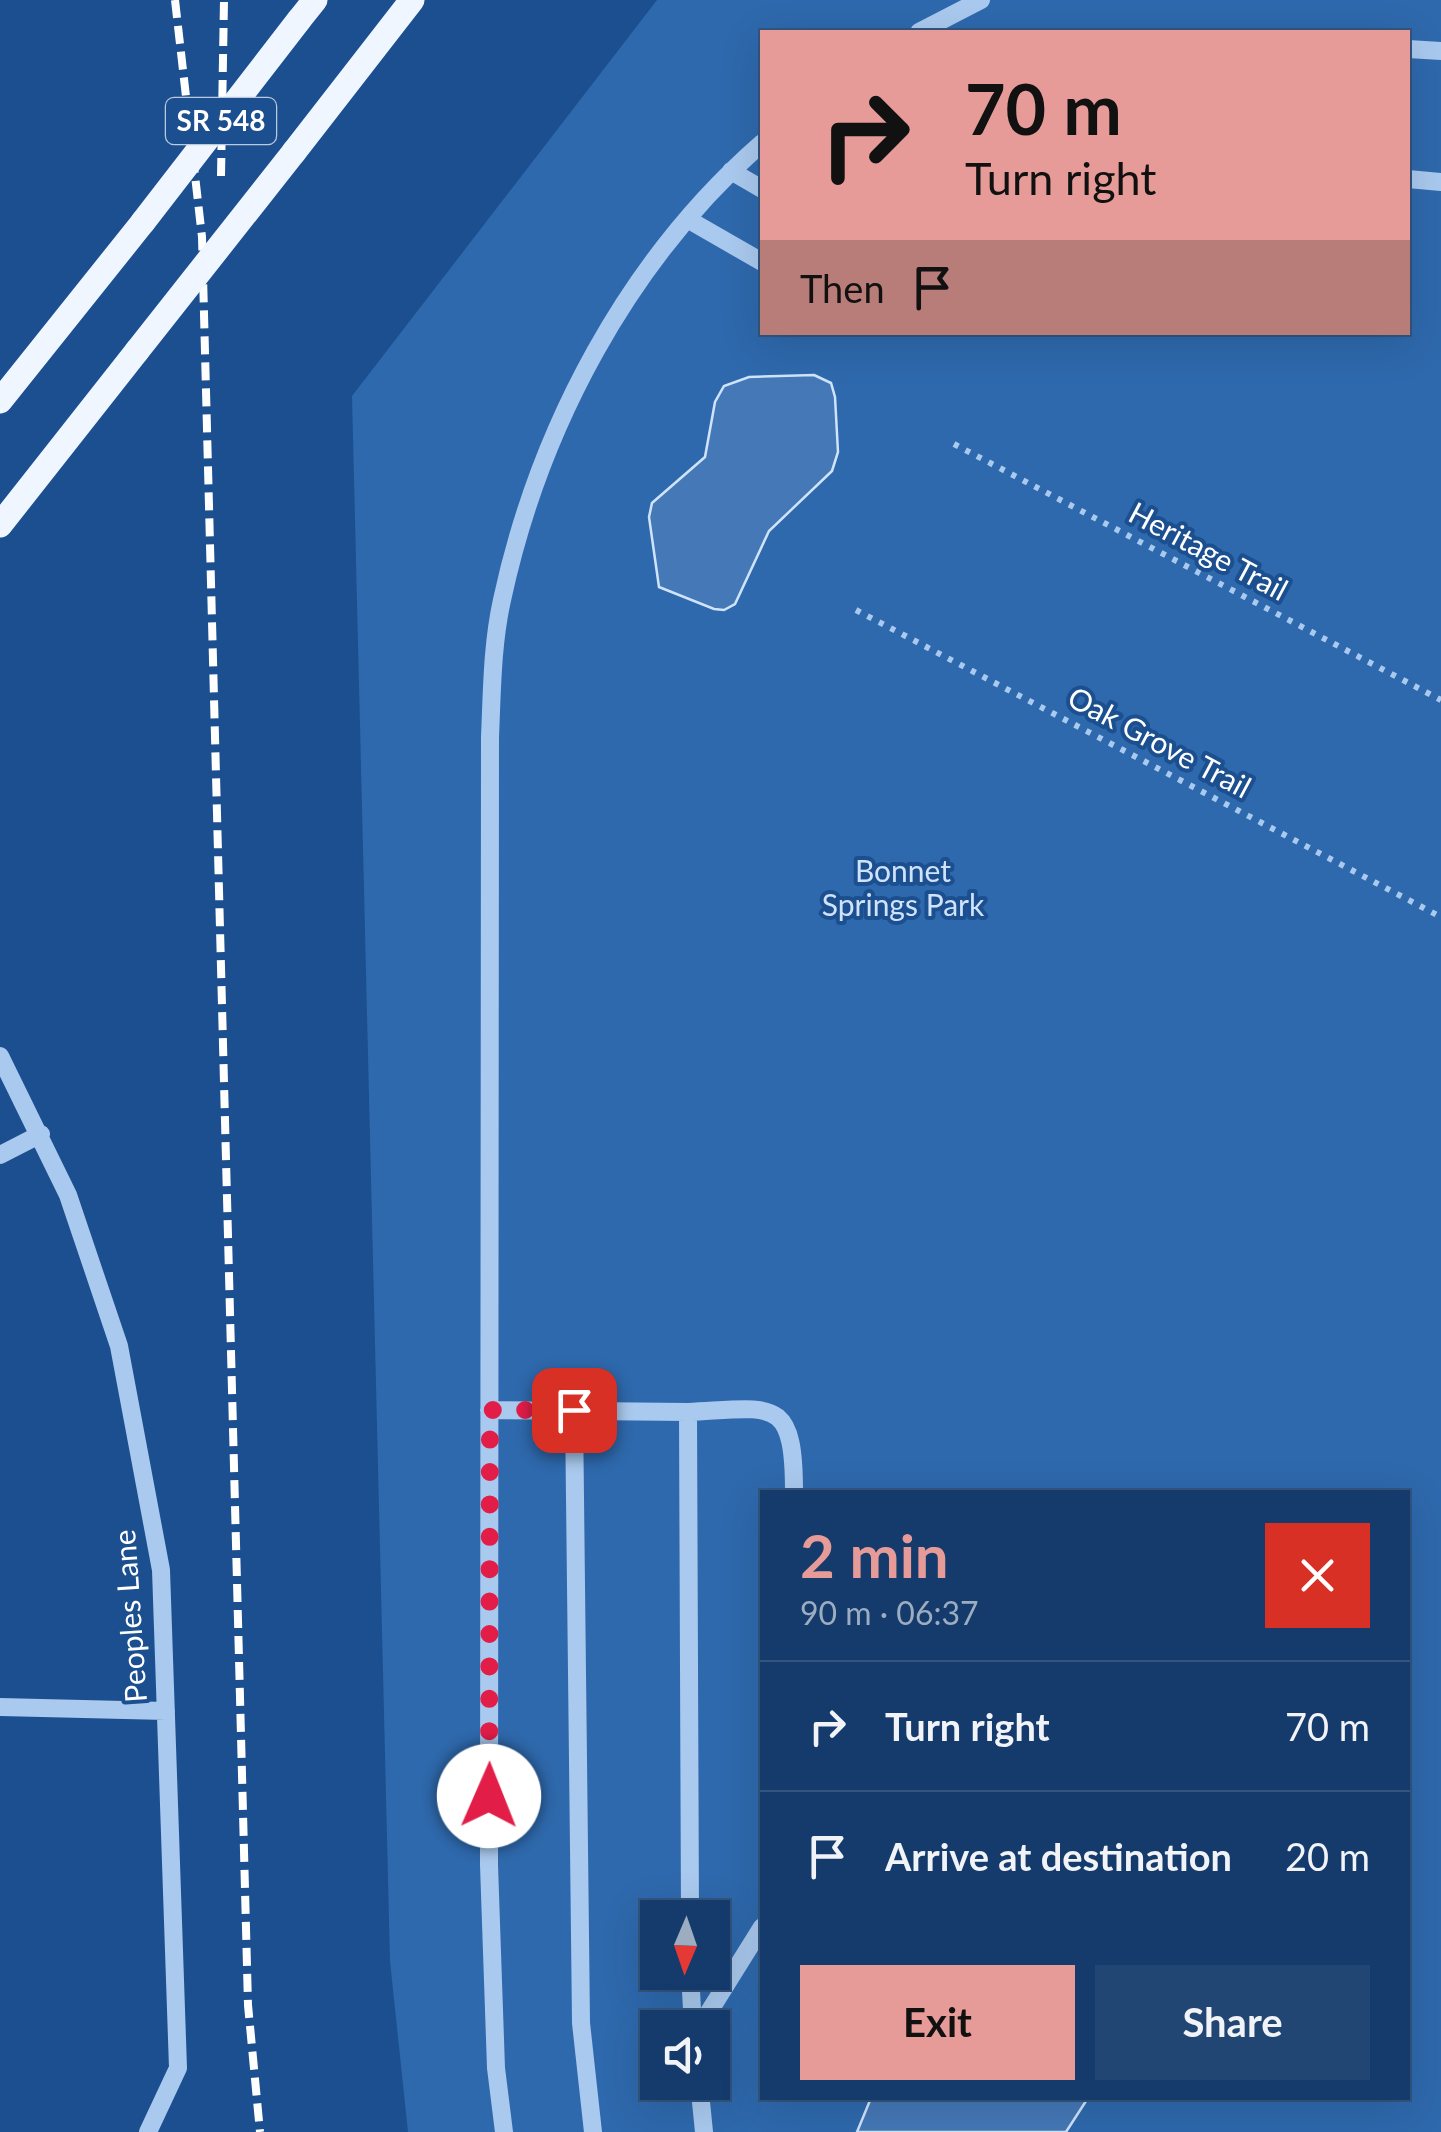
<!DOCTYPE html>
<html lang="en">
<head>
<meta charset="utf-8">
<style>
	body { margin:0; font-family:Lato,sans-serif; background:#214673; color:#f1f3f6; height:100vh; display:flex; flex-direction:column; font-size:38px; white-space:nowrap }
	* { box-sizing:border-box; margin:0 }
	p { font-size:32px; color:#9dadc1 }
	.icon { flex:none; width:55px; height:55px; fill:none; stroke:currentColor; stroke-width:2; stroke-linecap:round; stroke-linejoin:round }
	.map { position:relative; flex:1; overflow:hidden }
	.sheet { position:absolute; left:760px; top:1490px; width:650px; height:610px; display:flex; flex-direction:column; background:#143b6b; border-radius:0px; box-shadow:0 10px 40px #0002,0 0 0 2px #33557e }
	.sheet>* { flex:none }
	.banner { position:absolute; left:760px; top:30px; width:650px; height:305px; border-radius:0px; box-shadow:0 10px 40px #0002,0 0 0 2px #33557e; background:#e69b98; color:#111; overflow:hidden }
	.needle { width:65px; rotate:182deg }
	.controls { position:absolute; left:640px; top:1900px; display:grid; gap:20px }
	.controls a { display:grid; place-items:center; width:90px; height:90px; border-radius:0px; background:#143b6b; box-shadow:0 10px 40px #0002,0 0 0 2px #33557e; font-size:50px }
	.pin { position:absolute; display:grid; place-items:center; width:85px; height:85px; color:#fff; margin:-42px; border-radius:20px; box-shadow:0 5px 15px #0006 }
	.me { position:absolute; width:110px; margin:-55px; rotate:1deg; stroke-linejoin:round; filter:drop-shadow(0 0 8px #0008) }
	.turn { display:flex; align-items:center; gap:35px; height:210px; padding:0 40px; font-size:45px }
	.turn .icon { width:130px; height:130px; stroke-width:2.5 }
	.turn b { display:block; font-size:70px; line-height:85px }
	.then { display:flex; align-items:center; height:95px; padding:0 40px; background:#0003; gap:20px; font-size:38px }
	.round { display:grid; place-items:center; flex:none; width:105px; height:105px; border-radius:0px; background:#214673 }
	.head { display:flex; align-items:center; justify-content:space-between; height:170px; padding:0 40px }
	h1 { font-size:60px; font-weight:700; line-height:75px; color:#e69b98 }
	.cta { display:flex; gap:20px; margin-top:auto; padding:20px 40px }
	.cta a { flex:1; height:115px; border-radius:0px; background:#e69b98; color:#111; font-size:40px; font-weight:700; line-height:115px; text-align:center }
	.cta a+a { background:#214673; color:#f1f3f6 }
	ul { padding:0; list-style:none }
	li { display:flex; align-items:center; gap:30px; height:130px; padding:0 40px; border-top:2px solid #33557e }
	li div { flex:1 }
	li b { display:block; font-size:38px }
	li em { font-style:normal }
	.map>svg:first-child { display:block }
</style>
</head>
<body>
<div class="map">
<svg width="1441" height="2132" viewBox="0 0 1441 2132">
	<rect width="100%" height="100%" fill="#1b4f8f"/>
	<!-- green -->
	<path fill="#2e69ad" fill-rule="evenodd" d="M657 0H1441V2132H408L390 1961 352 396ZM762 32H1408V332H762ZM762 1492H1408V2098H762ZM658 1918H712V1972H658ZM658 2028H712V2082H658Z"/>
	<!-- building -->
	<path fill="#4478b7" stroke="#cfe3fa" stroke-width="2.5" d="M814 375 831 383 835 397 838 452 832 471 769 531 735 604 724 610 714 609 659 587 649 517 652 503 705 457 715 402 724 386 749 377Z
		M871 2098H1088L1066 2132H857Z"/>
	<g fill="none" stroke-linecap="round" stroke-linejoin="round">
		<!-- path -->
		<path stroke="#a9c9ee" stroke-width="6" stroke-dasharray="5 8" stroke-linecap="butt" d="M954 444 1441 700
			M856 610 1441 917"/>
		<!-- minor -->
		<path stroke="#a9c9ee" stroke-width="18" d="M919 32 981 0
			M1408 49 1441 51
			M731 171 762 189
			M1408 179 1441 182
			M689 220 762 262
			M0 1056 68 1195 119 1346 161 1570 178 2068 148 2132
			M0 1155 41 1134
			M489 1410 688 1412 690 1918
			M574 1410 581 2023 593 2132
			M688 1412C773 1408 794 1395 794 1492
			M0 1707 166 1711
			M690 1972 693 2028
			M699 2028 762 1927
			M699 2082 704 2132
			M504 2132 496 2068 489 1865 490 737C492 692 492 645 502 600 539 428 628 260 762 143"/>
		<!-- major -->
		<path stroke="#f0f6ff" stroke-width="25" d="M299 20 315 0
			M294 152 412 0
			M0 401 143 222
			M0 525 137 351"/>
		<!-- rail -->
		<path stroke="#fff" stroke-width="8" stroke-dasharray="18 8" stroke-linecap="butt" d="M175 0 202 237 248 2005 260 2132
			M221 176 224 0"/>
		<!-- major-bridge -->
		<path stroke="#f0f6ff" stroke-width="25" d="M143 222 299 20
			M137 351 294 152"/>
	</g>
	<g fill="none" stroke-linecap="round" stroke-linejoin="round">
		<!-- route -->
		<path stroke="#e11d48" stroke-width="18" stroke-dasharray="0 32.4" d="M489 1796 490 1410H574"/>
	</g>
	<g text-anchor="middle" stroke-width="8" stroke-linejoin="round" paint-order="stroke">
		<!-- shield labels -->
		<rect fill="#1b4f8f" stroke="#bbcadd" stroke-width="2.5" x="166" y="98" width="110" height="46" rx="8"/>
		<g font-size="28" font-weight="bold" fill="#fff">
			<text x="221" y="131">SR 548</text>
		</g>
		<!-- street labels -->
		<g font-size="30" fill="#fff" stroke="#1b4f8f">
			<text transform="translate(1208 552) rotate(28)" y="10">Heritage Trail</text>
			<text transform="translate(1159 743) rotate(28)" y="10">Oak Grove Trail</text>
			<text transform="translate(131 1616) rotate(-94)" y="10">Peoples Lane</text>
		</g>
		<!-- park labels -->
		<g font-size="30" fill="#cfe3fa" stroke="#1b4f8f">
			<text x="903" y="882">Bonnet<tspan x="903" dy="34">Springs Park</tspan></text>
		</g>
	</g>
</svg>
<div class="controls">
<a><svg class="needle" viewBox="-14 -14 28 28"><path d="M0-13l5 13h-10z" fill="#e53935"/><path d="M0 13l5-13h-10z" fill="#9dadc1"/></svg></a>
<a><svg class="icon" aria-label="sound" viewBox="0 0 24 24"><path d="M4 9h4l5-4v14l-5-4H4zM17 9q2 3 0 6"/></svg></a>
</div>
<div class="pin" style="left:574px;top:1410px;background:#d93025"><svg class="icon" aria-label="arrive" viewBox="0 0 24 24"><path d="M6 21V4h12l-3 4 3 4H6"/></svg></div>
<svg class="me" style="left:489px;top:1796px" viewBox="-20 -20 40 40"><circle r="19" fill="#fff"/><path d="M0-13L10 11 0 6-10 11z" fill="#e11d48"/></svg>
<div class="banner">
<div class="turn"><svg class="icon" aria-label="right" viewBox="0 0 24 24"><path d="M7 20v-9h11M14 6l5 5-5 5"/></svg><div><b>70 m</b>Turn right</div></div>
<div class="then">Then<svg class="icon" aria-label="arrive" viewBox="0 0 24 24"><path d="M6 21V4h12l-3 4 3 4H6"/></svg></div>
</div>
<section class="sheet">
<div class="head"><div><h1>2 min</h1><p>90 m · 06:37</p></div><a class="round" style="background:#d93025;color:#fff"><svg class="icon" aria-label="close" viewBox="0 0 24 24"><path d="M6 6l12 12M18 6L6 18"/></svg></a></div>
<ul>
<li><svg class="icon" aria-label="right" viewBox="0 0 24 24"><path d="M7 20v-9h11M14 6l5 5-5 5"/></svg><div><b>Turn right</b></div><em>70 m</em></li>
<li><svg class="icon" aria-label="arrive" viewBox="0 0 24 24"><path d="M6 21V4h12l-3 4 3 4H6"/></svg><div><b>Arrive at destination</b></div><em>20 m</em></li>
</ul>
<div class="cta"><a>Exit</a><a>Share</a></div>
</section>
</div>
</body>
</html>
